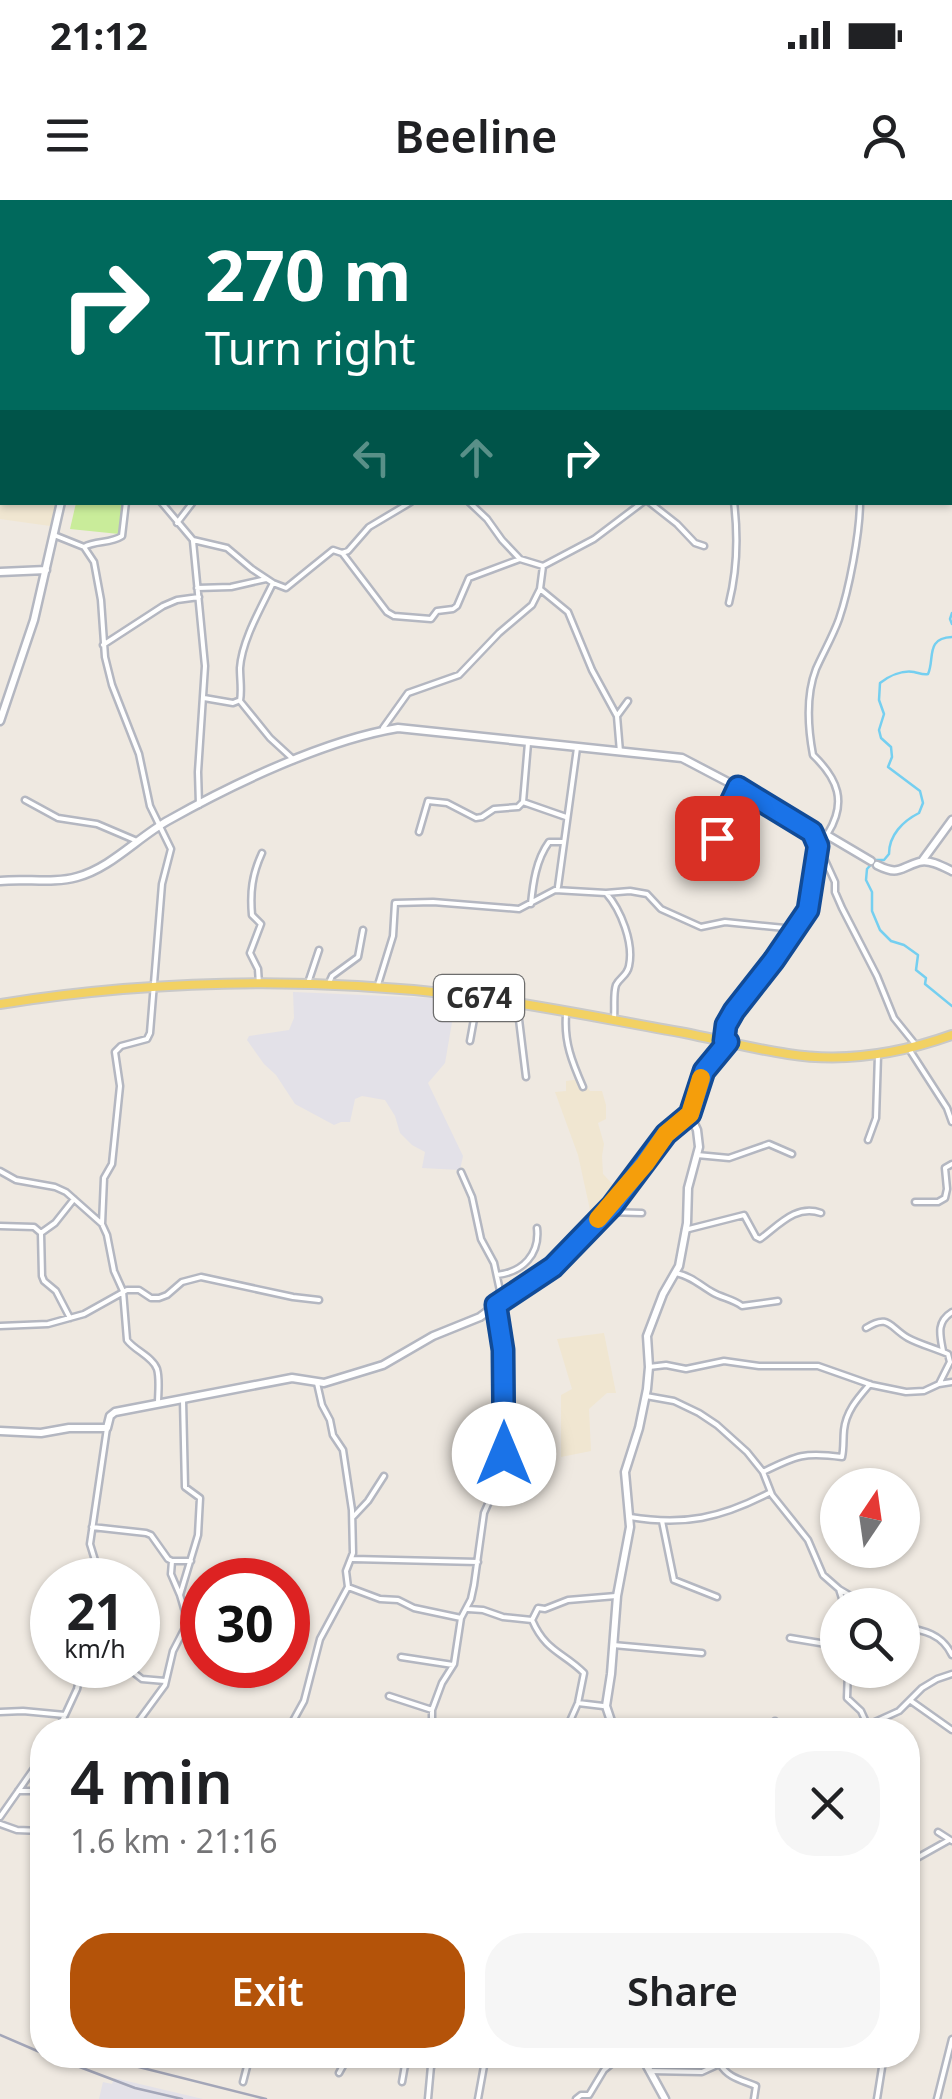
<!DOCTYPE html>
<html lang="en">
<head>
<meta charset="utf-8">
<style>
	body { margin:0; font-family:"Noto Sans",sans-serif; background:#f6f6f6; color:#202124; height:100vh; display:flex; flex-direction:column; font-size:38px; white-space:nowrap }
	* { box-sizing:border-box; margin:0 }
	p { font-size:32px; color:#757577 }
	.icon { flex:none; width:55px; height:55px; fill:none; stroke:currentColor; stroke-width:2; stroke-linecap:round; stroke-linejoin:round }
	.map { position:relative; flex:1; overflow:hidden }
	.side { position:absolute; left:30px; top:1518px; width:890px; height:350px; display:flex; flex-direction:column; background:#fff; border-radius:40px; box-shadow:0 2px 8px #0004 }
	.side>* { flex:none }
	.top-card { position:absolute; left:0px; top:0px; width:952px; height:305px; box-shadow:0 2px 8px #0004; background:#00695c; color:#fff; overflow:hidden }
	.needle { width:65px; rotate:13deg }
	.tools { position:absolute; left:820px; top:1268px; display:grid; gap:20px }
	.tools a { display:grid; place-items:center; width:100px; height:100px; border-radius:50%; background:#fff; box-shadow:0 2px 8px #0004; font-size:50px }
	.speed { position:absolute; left:30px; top:1358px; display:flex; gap:20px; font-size:50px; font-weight:700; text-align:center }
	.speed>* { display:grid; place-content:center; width:130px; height:130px; border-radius:50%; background:#fff; box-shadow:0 2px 8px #0004; line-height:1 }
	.speed small { font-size:25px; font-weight:400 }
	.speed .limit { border:15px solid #d22; background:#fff; color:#111 }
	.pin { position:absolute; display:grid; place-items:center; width:85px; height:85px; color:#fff; margin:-42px; border-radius:20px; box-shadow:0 5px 15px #0006 }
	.me { position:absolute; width:110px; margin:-55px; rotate:0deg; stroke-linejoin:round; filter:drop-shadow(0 0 8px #0008) }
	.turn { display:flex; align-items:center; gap:35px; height:210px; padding:0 40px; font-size:45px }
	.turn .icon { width:130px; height:130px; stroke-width:2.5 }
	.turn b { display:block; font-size:70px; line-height:85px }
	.lanes { display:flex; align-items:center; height:95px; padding:0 40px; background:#0003; justify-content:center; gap:50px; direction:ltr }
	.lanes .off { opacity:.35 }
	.round { display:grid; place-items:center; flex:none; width:105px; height:105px; border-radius:40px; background:#f6f6f6 }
	.headline { display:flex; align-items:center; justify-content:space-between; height:170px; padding:0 40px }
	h1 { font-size:60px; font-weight:600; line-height:75px }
	.action { display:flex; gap:20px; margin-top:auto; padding:20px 40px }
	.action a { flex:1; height:115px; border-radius:40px; background:#b45309; color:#fff; font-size:40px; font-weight:600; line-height:115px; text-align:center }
	.action a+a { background:#f6f6f6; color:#202124 }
	.status { display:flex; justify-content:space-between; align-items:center; height:70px; padding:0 50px; background:#fff; direction:ltr }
	.status svg { height:28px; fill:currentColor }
	header { display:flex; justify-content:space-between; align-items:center; height:130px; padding:0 40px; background:#fff; font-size:45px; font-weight:600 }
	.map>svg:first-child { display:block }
</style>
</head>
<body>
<div class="status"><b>21:12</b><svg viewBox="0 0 49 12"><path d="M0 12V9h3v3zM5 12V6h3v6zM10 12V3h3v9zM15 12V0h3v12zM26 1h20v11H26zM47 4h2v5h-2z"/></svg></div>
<header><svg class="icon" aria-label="menu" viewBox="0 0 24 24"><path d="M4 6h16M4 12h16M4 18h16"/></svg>Beeline<svg class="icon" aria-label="person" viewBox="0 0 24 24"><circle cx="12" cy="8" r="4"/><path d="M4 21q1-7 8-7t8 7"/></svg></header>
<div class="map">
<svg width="952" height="1899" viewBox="0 0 952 1899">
	<rect width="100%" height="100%" fill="#efe9e1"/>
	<!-- industrial -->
	<path fill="#e3e1e8" d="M293 792 456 799 445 863 428 883 463 956 460 970 422 968 425 952 412 945 400 933 395 916 385 900 362 896 355 899 350 922H341L334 925 295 904 276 875 264 864 247 840 249 836 289 830 294 818Z
		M114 1878 203 1899H99L103 1882 112 1884Z"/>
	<!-- education -->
	<path fill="#f0e6d1" d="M0 197H2V302L57 303 50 326 0 319Z
		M581 879 590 891H602L606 905V919L598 923 604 944 602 956 603 974 618 990 601 1013 592 1019 578 955 555 892 566 891V881Z
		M604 1133 616 1193H607L589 1209 591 1251 561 1257V1195L572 1189 557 1139Z"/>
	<!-- pitch -->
	<path fill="#c9ec9a" d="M76 303H123L119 334 70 329Z"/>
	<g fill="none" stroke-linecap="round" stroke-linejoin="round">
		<!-- stream -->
		<path stroke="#75cff0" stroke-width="2.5" d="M847 0 850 2
			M873 2 875 0
			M916 2V0
			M950 203 952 210
			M952 413 950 419 952 424
			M952 437C925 438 935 459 928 474 923 475 919 473 914 472 902 470 889 476 880 483L879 500 884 514 879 530 881 538 891 547 892 557 888 567 920 591 923 603 919 613C903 621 889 635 889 654L884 660H875L867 669 866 680 872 692V711L880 730 891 741 904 745 918 755 916 770 926 778 925 784 952 806"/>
		<!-- street casing -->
		<g stroke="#b4b7c1" stroke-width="9">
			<path id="street" d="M47 0 50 2
				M30 2 43 0
				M108 2V0
				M424 2 427 0
				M591 2 592 0
				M697 2V0
				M936 2 939 0
				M0 16 2 15
				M0 140H2
				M0 196 2 197
				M161 302 193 340 227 348 252 369 273 383 286 388 333 350 342 353 348 351 369 327 411 302
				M469 302 487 319 502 340 520 359 543 366 594 339 643 302
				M649 302 677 324 695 343 704 346
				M177 323 193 302
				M54 335 84 347 94 362 101 400 105 457 112 485 139 554 150 606 171 649 162 684 150 833 147 839 121 846 115 852 120 886 112 964 104 978 102 1024
				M193 341 205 466 198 572 199 605
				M84 347C96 340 110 344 122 336L126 302
				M343 354 387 412 394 416 431 419 437 411 453 409 457 406 469 378 520 359
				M273 383C261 408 242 440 240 468 240 480 242 490 240 501L270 538 294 560
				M197 388 231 387 266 379
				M540 389 568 412 592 470 617 516
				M729 403C737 371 738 335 734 302
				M103 445 163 406 177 400 199 397
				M204 498 233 503 238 501
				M383 528 408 493 459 475 499 433 532 405 540 389 543 366
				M620 552 617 516 628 501
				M25 600 58 618 97 624 137 641
				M523 602 528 543
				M419 632 428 601 447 603 476 618 482 617 494 609 518 607 523 602 566 617
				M828 633C847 602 838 579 813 555 808 528 806 495 816 469 823 453 833 436 839 419 849 390 860 333 860 302
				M813 634 835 682V692L842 708 877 776 894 818 915 844
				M709 647 717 645 719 627 737 587
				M558 687 577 548
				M606 693C621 710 634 743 629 766 627 776 620 777 616 785 613 794 615 808 614 817
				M531 704C533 683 536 660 549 642H564
				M308 783 319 750
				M259 784 258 769 250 753 261 724 252 715C250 692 252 675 262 653
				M328 785 332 776 358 757 363 730
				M377 788 393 736 395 703 433 702 519 709 555 690 606 693 630 691 647 694 661 709 701 727 725 722 795 729
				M517 803 526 877
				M566 815C564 842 572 862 583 887
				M470 841 474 819 481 798
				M724 841 727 825 734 811 774 760 808 710 818 648
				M909 849 947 908 952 922
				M868 940 876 918 878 855
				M697 955 729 958 769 944 792 954
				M0 971 16 980 55 987 66 992 102 1024 107 1035 114 1071 123 1091 127 1140C134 1150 153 1157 157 1169 160 1179 158 1193 158 1203
				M461 972 472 997 481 1039 494 1063 502 1100
				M915 1002H938L945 998 947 989 945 968 952 964
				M606 1012 642 1013
				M0 1026 34 1027 41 1033
				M685 1030 744 1015 756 1037 760 1039C779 1025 796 1004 821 1013
				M41 1033 42 1076 44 1081 56 1091 70 1118
				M41 1033 55 1023 74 999
				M676 1073C691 1076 700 1085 712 1092 722 1098 733 1099 742 1106L778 1101
				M497 1075C523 1072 540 1054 537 1028
				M0 1126 48 1124 84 1114 127 1090H139L151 1098H159L167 1095 182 1082 201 1077 293 1097 319 1100
				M866 1128C889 1113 890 1128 908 1138 921 1145 935 1148 948 1154L950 1162 939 1184
				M943 1151C940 1135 936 1122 952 1112
				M649 1167 666 1165 686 1169 724 1161 759 1166H818L872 1185 906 1192 924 1191 939 1184 952 1182
				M646 1196 674 1201 699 1213 717 1225 747 1252 763 1272 772 1295 808 1340 823 1375 839 1389 866 1405
				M763 1272C797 1255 805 1252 842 1257 844 1248 843 1240 844 1230 846 1211 858 1198 870 1184
				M353 1317 368 1301 384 1276
				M630 1317C684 1326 721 1318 769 1293
				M662 1321 674 1380 717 1397
				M92 1327 146 1333 151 1335 168 1359 172 1361H191
				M353 1359 478 1362
				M172 1361 171 1374 180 1395
				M101 1380 90 1344 107 1228
				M348 1387 380 1399 398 1400 414 1408 461 1418
				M839 1389 844 1405
				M468 1409 483 1410 503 1417 532 1420
				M532 1420C546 1452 563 1452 584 1473L578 1503 566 1530
				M532 1420 538 1408 545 1409 568 1400 616 1396
				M902 1427C924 1430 942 1434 952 1455
				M790 1438 838 1446
				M613 1445 702 1453
				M401 1457 453 1465
				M124 1465 142 1479 165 1481
				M848 1470 847 1498 861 1511 866 1522
				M389 1496 432 1510
				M911 1501 952 1530
				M578 1503 603 1506
				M0 1512 23 1511 65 1515
				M58 1530 77 1489 80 1475 86 1471 90 1465
				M132 1530 165 1485 173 1451 188 1422 180 1395 198 1335 200 1298 185 1287 183 1200
				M288 1530 304 1501 320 1439 348 1387 346 1371 353 1353 352 1310 343 1250 333 1235 330 1220 322 1205 317 1183
				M429 1530 432 1523V1510L442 1483 454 1464 461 1418 471 1399 474 1385 484 1313 495 1288 503 1254V1150L497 1105
				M644 1530 648 1528 658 1530
				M775 1530V1521
				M857 1530 899 1511 922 1488 937 1479 952 1474
				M18 1591H42
				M0 1617 42 1557
				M0 1624 17 1630 42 1631
				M938 1632 952 1641
				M908 1663 949 1640
				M420 1855 423 1861 431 1866
				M720 1864C728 1878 742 1880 756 1886L754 1899
				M431 1866 446 1855
				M649 1871 702 1872 739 1855
				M339 1873 349 1855
				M243 1882 250 1855
				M402 1882 405 1865 422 1859
				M428 1899 431 1866
				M478 1899 486 1855
				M576 1899 581 1895H589L604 1870 622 1855
				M877 1899 884 1855
				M937 1899 952 1839"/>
		</g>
		<!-- secondary casing -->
		<g stroke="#b4b7c1" stroke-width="11">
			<path id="secondary" d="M167 2 168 0
				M0 372 46 370
				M0 521 34 420 61 302
				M922 661 952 620
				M877 665C899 676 899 668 919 662 929 659 942 666 952 671
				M0 681C25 678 53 684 77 677 111 668 138 637 169 620 233 584 325 540 398 528L682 558 762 600 813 632 827 635 871 661
				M0 1231 41 1233 69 1228H107L110 1216 115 1212 292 1178 324 1183 383 1165 433 1136 480 1117 511 1094 553 1067 606 1012 645 964 660 940 690 915 704 871 727 842
				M614 1530 606 1506 611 1474 617 1396 630 1327 625 1272 639 1228 647 1189 649 1167 647 1136 663 1094 679 1066 687 1023 688 988 699 947 697 930 690 915
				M641 1855 665 1899"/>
		</g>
		<!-- primary casing -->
		<g stroke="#c9c9c9" stroke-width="12">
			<path id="primary" d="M0 804C152 780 308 777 461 795 536 804 610 820 685 833 719 840 754 849 788 854 844 863 899 854 952 835"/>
		</g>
		<!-- street -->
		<use href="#street" stroke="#fff" stroke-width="4"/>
		<!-- secondary -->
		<use href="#secondary" stroke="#fff" stroke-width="6"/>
		<!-- primary -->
		<use href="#primary" stroke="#f2d163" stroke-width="8"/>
		<!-- rail -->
		<path stroke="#a3a6b8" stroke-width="2.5" d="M0 1835 42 1853
			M48 1855 135 1888 182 1899
			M91 1855 266 1899"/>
	</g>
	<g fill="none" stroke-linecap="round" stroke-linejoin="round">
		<!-- route casing -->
		<g stroke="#114b97" stroke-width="25">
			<path id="route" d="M504 1254 503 1150 496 1105 553 1067 612 1006 666 934 690 914 704 871 728 842 724 841 726 825 734 811 774 760 808 710 818 646 812 632 738 587 719 627 717 638"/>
		</g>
		<!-- route -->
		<use href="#route" stroke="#1a73e8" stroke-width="18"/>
		<!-- slow -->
		<path stroke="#f59e0b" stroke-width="18" d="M598 1019 645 964 666 934 690 914 701 878"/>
	</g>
	<g text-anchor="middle" stroke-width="10" stroke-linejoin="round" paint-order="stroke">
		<!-- shield labels -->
		<rect fill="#fff" stroke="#6d6d6d" stroke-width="2.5" x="434" y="775" width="90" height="46" rx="8"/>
		<g font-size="28" font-weight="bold" fill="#2e2e2e">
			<text x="479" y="808">C674</text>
		</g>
	</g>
</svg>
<div class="tools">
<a><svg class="needle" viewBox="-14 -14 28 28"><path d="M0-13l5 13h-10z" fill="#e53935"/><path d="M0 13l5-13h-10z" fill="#757577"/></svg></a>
<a><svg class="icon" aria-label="search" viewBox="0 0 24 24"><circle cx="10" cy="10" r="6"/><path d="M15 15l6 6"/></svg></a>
</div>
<div class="speed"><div>21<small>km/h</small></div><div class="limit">30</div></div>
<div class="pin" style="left:717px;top:638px;background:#d93025"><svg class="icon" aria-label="arrive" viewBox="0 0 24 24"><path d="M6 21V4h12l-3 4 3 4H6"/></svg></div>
<svg class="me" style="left:504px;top:1254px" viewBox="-20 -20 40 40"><circle r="19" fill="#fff"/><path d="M0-13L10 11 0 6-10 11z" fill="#1a73e8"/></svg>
<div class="top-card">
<div class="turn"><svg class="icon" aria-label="right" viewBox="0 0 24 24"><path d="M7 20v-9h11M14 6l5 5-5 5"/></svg><div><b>270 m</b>Turn right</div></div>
<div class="lanes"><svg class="icon off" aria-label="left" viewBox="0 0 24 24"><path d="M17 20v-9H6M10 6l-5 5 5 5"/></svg><svg class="icon off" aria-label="ahead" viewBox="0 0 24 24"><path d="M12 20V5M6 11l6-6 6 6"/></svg><svg class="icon" aria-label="right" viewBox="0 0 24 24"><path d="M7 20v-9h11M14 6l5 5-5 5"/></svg></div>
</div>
<section class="side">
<div class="headline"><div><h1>4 min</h1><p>1.6 km · 21:16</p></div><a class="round"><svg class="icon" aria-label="close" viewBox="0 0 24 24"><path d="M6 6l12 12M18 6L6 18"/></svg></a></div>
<div class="action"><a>Exit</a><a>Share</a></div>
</section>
</div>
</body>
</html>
